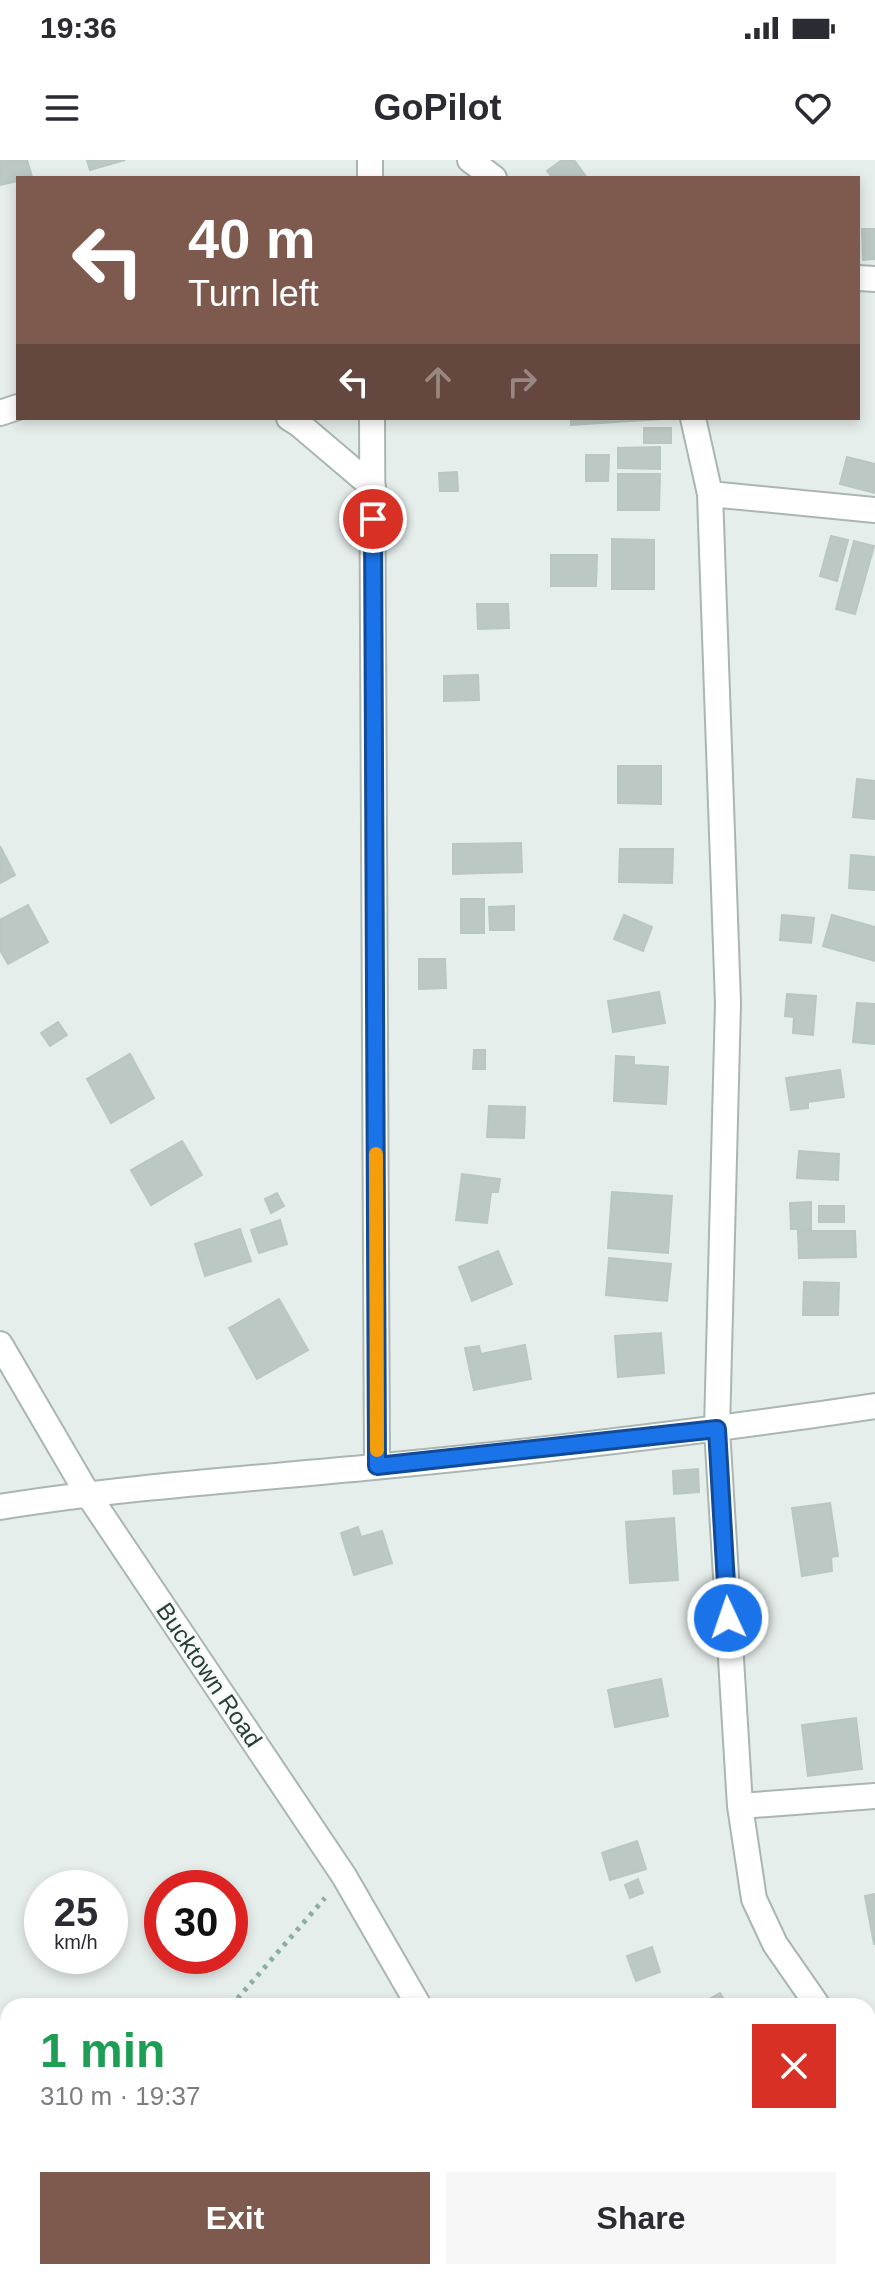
<!DOCTYPE html>
<html lang="en">
<head>
<meta charset="utf-8">
<style>
	body { margin:0; font-family:Arial,sans-serif; background:#f7f7f7; color:#2b2b33; height:100vh; display:flex; flex-direction:column; font-size:30px; white-space:nowrap }
	* { box-sizing:border-box; margin:0 }
	p { font-size:26px; color:#7c7c81 }
	.icon { flex:none; width:44px; height:44px; fill:none; stroke:currentColor; stroke-width:2; stroke-linecap:round; stroke-linejoin:round }
	.map { position:relative; flex:1; overflow:hidden }
	.drawer { position:absolute; left:0px; top:1838px; width:876px; height:282px; display:flex; flex-direction:column; background:#fff; border-radius:24px 24px 0 0; box-shadow:0 4px 12px #0003 }
	.drawer>* { flex:none }
	.top-card { position:absolute; left:16px; top:16px; width:844px; height:244px; border-radius:0px; box-shadow:0 4px 12px #0003; background:#7e594e; color:#fff; overflow:hidden }
	.speed { position:absolute; left:24px; top:1710px; display:flex; gap:16px; font-size:40px; font-weight:700; text-align:center }
	.speed>* { display:grid; place-content:center; width:104px; height:104px; border-radius:50%; background:#fff; box-shadow:0 4px 12px #0003; line-height:1 }
	.speed small { font-size:20px; font-weight:400 }
	.speed .limit { border:12px solid #d22; background:#fff; color:#111 }
	.pin { position:absolute; display:grid; place-items:center; width:68px; height:68px; color:#fff; margin:-34px; border:4px solid #fff; border-radius:50%; box-shadow:0 2px 8px #0007 }
	.me { position:absolute; width:88px; margin:-44px; rotate:357deg; stroke-linejoin:round; filter:drop-shadow(0 0 6px #0008) }
	.turn { display:flex; align-items:center; gap:28px; height:168px; padding:0 40px; font-size:36px }
	.turn .icon { width:104px; height:104px; stroke-width:2.5 }
	.turn b { display:block; font-size:56px; line-height:68px }
	.lanes { display:flex; align-items:center; height:76px; padding:0 40px; background:#0003; justify-content:center; gap:40px; direction:ltr }
	.lanes .off { opacity:.35 }
	.round { display:grid; place-items:center; flex:none; width:84px; height:84px; border-radius:0px; background:#f7f7f7 }
	.overview { display:flex; align-items:center; justify-content:space-between; height:136px; padding:0 40px }
	h1 { font-size:48px; font-weight:700; line-height:60px; color:#1e9e55 }
	.action { display:flex; gap:16px; margin-top:auto; padding:16px 40px }
	.action a { flex:1; height:92px; border-radius:0px; background:#7e594e; color:#fff; font-size:32px; font-weight:700; line-height:92px; text-align:center }
	.action a+a { background:#f7f7f7; color:#2b2b33 }
	.status { display:flex; justify-content:space-between; align-items:center; height:56px; padding:0 40px; background:#fff; direction:ltr }
	.status svg { height:22px; fill:currentColor }
	header { display:flex; justify-content:space-between; align-items:center; height:104px; padding:0 40px; background:#fff; font-size:36px; font-weight:700 }
	.map>svg:first-child { display:block }
</style>
</head>
<body>
<div class="status"><b>19:36</b><svg viewBox="0 0 49 12"><path d="M0 12V9h3v3zM5 12V6h3v6zM10 12V3h3v9zM15 12V0h3v12zM26 1h20v11H26zM47 4h2v5h-2z"/></svg></div>
<header><svg class="icon" aria-label="menu" viewBox="0 0 24 24"><path d="M4 6h16M4 12h16M4 18h16"/></svg>GoPilot<svg class="icon" aria-label="heart" viewBox="0 0 24 24"><path d="M12 20l-8-8c-3-5 5-10 8-4 3-6 11-1 8 4z"/></svg></header>
<div class="map">
<svg width="875" height="2119" viewBox="0 0 875 2119">
	<rect width="100%" height="100%" fill="#e6eeeb"/>
	<!-- building -->
	<path fill="#bcc8c4" stroke="#b9c7c2" stroke-width="2" d="M0 0H27L32 17 18 18V21L0 25Z
		M87 0H125L90 10Z
		M562 0H574L587 18H553L547 11Z
		M862 69H875V99L863 100Z
		M571 258H661V259L571 265Z
		M644 268H671V283H644Z
		M660 287V309L618 308V288Z
		M586 295H609L608 321H586Z
		M847 297 875 304V333L840 324Z
		M457 312 458 331H440L439 313Z
		M618 314H660L659 350H618Z
		M831 376 848 380 837 421 820 416Z
		M612 379 654 380V429H612Z
		M854 381 874 386 855 454 836 449Z
		M551 395H597L596 426H551Z
		M477 444H508L509 468 478 469Z
		M478 515 479 540 444 541V516Z
		M618 606H661V644L618 643Z
		M857 619 875 621V659L853 657Z
		M521 683 522 712 453 714V684Z
		M0 686 15 715 0 723Z
		M620 689H673L672 723 619 722Z
		M851 695 875 697V730L849 728Z
		M461 739H484V773H461Z
		M28 745 48 782 8 804 0 790V760Z
		M514 746V770H490L489 747Z
		M624 755 652 767 643 791 614 779Z
		M782 755 814 758 811 783 780 780Z
		M832 755 875 767V801L823 786Z
		M419 799H445L446 828 419 829Z
		M659 832 665 863 613 872 608 841Z
		M787 834 816 836 813 875 793 873 794 857 785 856Z
		M857 843 875 844V884L853 882Z
		M58 862 67 875 50 886 41 873Z
		M474 890H485V909H473Z
		M130 894 154 938 111 963 87 919Z
		M616 896 634 897V905L668 907 666 944 614 941Z
		M840 910 844 937 808 942V948L791 950 786 918Z
		M489 946 525 947 524 978 487 977Z
		M182 981 202 1015 151 1045 131 1010Z
		M799 991 839 994 838 1020 797 1018Z
		M462 1014 500 1019 498 1032H491L487 1063 456 1060Z
		M612 1032 672 1036 668 1093 608 1088Z
		M277 1033 284 1046 271 1053 265 1039Z
		M811 1042V1069H791L790 1043Z
		M819 1046H844V1062H819Z
		M280 1060 287 1084 259 1093 251 1070Z
		M240 1069 251 1101 205 1116 195 1084Z
		M798 1071H855L856 1097 799 1098Z
		M498 1091 512 1124 472 1141 459 1107Z
		M609 1098 671 1104 667 1141 606 1135Z
		M804 1122 839 1123 838 1155H803Z
		M279 1139 308 1190 257 1219 229 1168Z
		M661 1173 664 1213 618 1217 615 1176Z
		M525 1185 531 1219 474 1230 465 1188 479 1186 481 1194Z
		M698 1309 699 1332 674 1334 673 1311Z
		M830 1343 838 1396 831 1397 832 1411 802 1416 792 1348Z
		M674 1358 678 1420 630 1423 626 1362Z
		M358 1367 361 1377 382 1371 392 1403 354 1415 341 1373Z
		M661 1519 668 1556 615 1567 608 1530Z
		M856 1558 862 1609 808 1616 802 1565Z
		M637 1681 646 1709 610 1720 602 1693Z
		M638 1719 643 1733 630 1738 625 1725Z
		M875 1734V1784H874L865 1736Z
		M652 1787 660 1812 636 1821 627 1796Z
		M720 1833 728 1846H697Z"/>
	<g fill="none" stroke-linecap="round" stroke-linejoin="round">
		<!-- street casing -->
		<g stroke="#a9b6b2" stroke-width="28">
			<path id="street" d="M370 0V18
				M470 0 494 18
				M858 118 875 119
				M0 253 18 247
				M289 258 300 265 373 327
				M372 258 377 1306
				M693 258 710 334 728 843 717 1269 740 1646 754 1739 775 1784 818 1846
				M710 334 875 350
				M0 1184 87 1333 344 1716 419 1846
				M0 1347C124 1327 249 1319 374 1307 542 1291 709 1271 875 1246
				M740 1646 875 1636
				M868 1917 875 1927
				M572 2112 576 2119
				M866 2119 875 2114"/>
		</g>
		<!-- path -->
		<path stroke="#8aaea5" stroke-width="5" stroke-dasharray="4 6" stroke-linecap="butt" d="M231 1846 325 1738
			M0 2110 8 2101"/>
		<!-- street -->
		<use href="#street" stroke="#fff" stroke-width="24"/>
	</g>
	<g fill="none" stroke-linecap="round" stroke-linejoin="round">
		<!-- route casing -->
		<g stroke="#114b97" stroke-width="20">
			<path id="route" d="M373 359 377 1306 717 1269 728 1458"/>
		</g>
		<!-- route -->
		<use href="#route" stroke="#1a73e8" stroke-width="14"/>
		<!-- slow -->
		<path stroke="#f59e0b" stroke-width="14" d="M376 994 377 1290"/>
	</g>
	<g text-anchor="middle" stroke-width="6" stroke-linejoin="round" paint-order="stroke">
		<!-- street labels -->
		<g font-size="24" fill="#273e39" stroke="#f7faf9">
			<text transform="translate(209 1515) rotate(56)" y="8">Bucktown Road</text>
		</g>
	</g>
</svg>
<div class="speed"><div>25<small>km/h</small></div><div class="limit">30</div></div>
<div class="pin" style="left:373px;top:359px;background:#d93025"><svg class="icon" aria-label="arrive" viewBox="0 0 24 24"><path d="M6 21V4h12l-3 4 3 4H6"/></svg></div>
<svg class="me" style="left:728px;top:1458px" viewBox="-20 -20 40 40"><circle r="17" fill="#1a73e8" stroke="#fff" stroke-width="3"/><path d="M0-11L8 9 0 5-8 9z" fill="#fff"/></svg>
<div class="top-card">
<div class="turn"><svg class="icon" aria-label="left" viewBox="0 0 24 24"><path d="M17 20v-9H6M10 6l-5 5 5 5"/></svg><div><b>40 m</b>Turn left</div></div>
<div class="lanes"><svg class="icon" aria-label="left" viewBox="0 0 24 24"><path d="M17 20v-9H6M10 6l-5 5 5 5"/></svg><svg class="icon off" aria-label="ahead" viewBox="0 0 24 24"><path d="M12 20V5M6 11l6-6 6 6"/></svg><svg class="icon off" aria-label="right" viewBox="0 0 24 24"><path d="M7 20v-9h11M14 6l5 5-5 5"/></svg></div>
</div>
<section class="drawer">
<div class="overview"><div><h1>1 min</h1><p>310 m · 19:37</p></div><a class="round" style="background:#d93025;color:#fff"><svg class="icon" aria-label="close" viewBox="0 0 24 24"><path d="M6 6l12 12M18 6L6 18"/></svg></a></div>
<div class="action"><a>Exit</a><a>Share</a></div>
</section>
</div>
</body>
</html>
